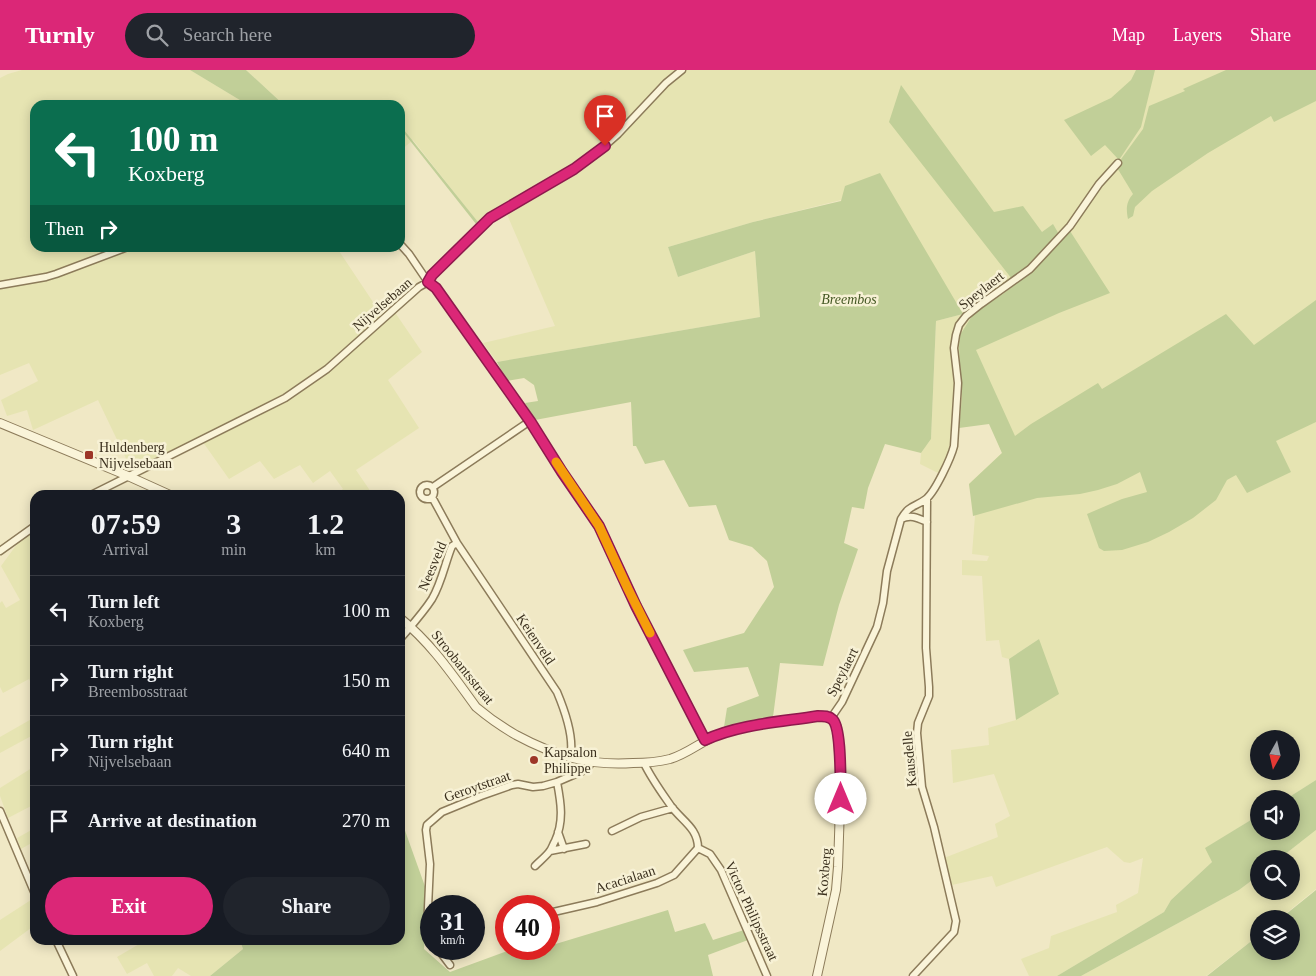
<!DOCTYPE html>
<html lang="en">
<head>
<meta charset="utf-8">
<style>
	body { margin:0; font-family:Georgia,serif; background:#20242c; color:#f1f3f6; height:100vh; display:flex; flex-direction:column; font-size:19px; white-space:nowrap }
	* { box-sizing:border-box; margin:0 }
	p { font-size:16px; color:#9ea1a6 }
	.icon { flex:none; width:28px; height:28px; fill:none; stroke:currentColor; stroke-width:2; stroke-linecap:round; stroke-linejoin:round }
	.map { position:relative; flex:1; overflow:hidden }
	.details { position:absolute; left:30px; top:420px; width:375px; height:455px; display:flex; flex-direction:column; background:#171b24; border-radius:15px; box-shadow:0 2px 12px #0003 }
	.details>* { flex:none }
	.hud { position:absolute; left:30px; top:30px; width:375px; height:152px; border-radius:15px; box-shadow:0 2px 12px #0003; background:#0b6e4f; color:#fff; overflow:hidden }
	.needle { width:32px; rotate:188deg }
	.buttons { position:absolute; left:1250px; top:660px; display:grid; gap:10px }
	.buttons a { display:grid; place-items:center; width:50px; height:50px; border-radius:50%; background:#171b24; box-shadow:0 2px 12px #0003; font-size:25px }
	.speed { position:absolute; left:420px; top:825px; display:flex; gap:10px; font-size:25px; font-weight:700; text-align:center }
	.speed>* { display:grid; place-content:center; width:65px; height:65px; border-radius:50%; background:#171b24; box-shadow:0 2px 12px #0003; line-height:1 }
	.speed small { font-size:12px; font-weight:400 }
	.speed .limit { border:8px solid #d22; background:#fff; color:#111 }
	.pin { position:absolute; display:grid; place-items:center; width:42px; height:42px; color:#fff; margin:-51px -21px; border-radius:50% 50% 50% 0; rotate:-45deg; box-shadow:0 0 5px #0007 }
	.pin .icon { rotate:45deg }
	.me { position:absolute; width:55px; margin:-28px; rotate:0deg; stroke-linejoin:round; filter:drop-shadow(0 0 4px #0008) }
	.turn { display:flex; align-items:center; gap:18px; height:105px; padding:0 15px; font-size:22px }
	.turn .icon { width:65px; height:65px; stroke-width:2.5 }
	.turn b { display:block; font-size:35px; line-height:42px }
	.then { display:flex; align-items:center; height:48px; padding:0 15px; background:#0003; gap:10px; font-size:19px }
	.eta { display:flex; justify-content:space-evenly; align-items:center; height:85px; text-align:center }
	.eta b { font-size:30px; font-weight:800; line-height:35px }
	.primary-button { display:flex; gap:10px; margin-top:auto; padding:10px 15px }
	.primary-button a { flex:1; height:58px; border-radius:30px; background:#db2777; color:#fff; font-size:20px; font-weight:800; line-height:58px; text-align:center }
	.primary-button a+a { background:#20242c; color:#f1f3f6 }
	ul { padding:0; list-style:none }
	li { display:flex; align-items:center; gap:15px; height:70px; padding:0 15px; border-top:1px solid #363941 }
	li div { flex:1 }
	li b { display:block; font-size:19px }
	li em { font-style:normal }
	header { display:flex; align-items:center; gap:30px; box-sizing:border-box; height:70px; padding:0 25px; background:#db2777; color:#fff }
	header strong { font-size:24px }
	nav { display:flex; gap:28px; margin-inline-start:auto; font-size:18px }
	.search { width:350px; height:45px; background:#20242c; display:flex; align-items:center; gap:12px; box-sizing:border-box; padding:0 18px; border-radius:28px; color:#9ea1a6; font-size:19px }
	.map>svg:first-child { display:block }
</style>
</head>
<body>
<header>
<strong>Turnly</strong>
<div class="search"><svg class="icon" aria-label="search" viewBox="0 0 24 24"><circle cx="10" cy="10" r="6"/><path d="M15 15l6 6"/></svg>Search here</div>
<nav><a>Map</a><a>Layers</a><a>Share</a></nav>
</header>
<div class="map">
<svg width="1316" height="906" viewBox="0 0 1316 906">
	<rect width="100%" height="100%" fill="#f0e8c5"/>
	<!-- farmland -->
	<path fill="#e6e4b2" fill-rule="evenodd" d="M22 0H190L248 35H35V178H337L381 244 392 238 422 282 388 310 419 358 356 400 373 425H336L343 419 330 401 313 413 300 395 274 409 260 391 229 409 200 368 132 401 98 330 33 360 27 340 7 346 1 330 38 311 29 293 0 305V8L8 4Z
		M246 0H1316V710L1286 729H1259V745L1206 778 1212 792 1171 830 1164 842 1057 906H1029L1021 889 1049 878 1051 866 1117 842 1116 835 1138 823 1143 788 1130 793 1124 792 1107 777 996 817 992 806 952 815 944 788 998 767 995 754 1010 746 994 704 953 713 951 680 989 675 988 658 1016 650 1039 569 1009 589 1002 587 999 570 986 571 982 506 962 505V490L987 491 989 486 972 484 975 446 969 414 1002 383 990 353 959 357 958 371 952 372 949 384 938 403 920 394 921 383 931 369 936 251 963 244 841 130 753 152 668 177 678 207 755 181 760 247 497 292 483 273 555 256 506 142 492 150 483 159 413 70 400 81V35H284ZM1259 669H1291V701H1259Z
		M35 459V621L29 609 3 623 0 617V533L2 531 6 538 20 530 1 496 20 470Z
		M35 647V664L0 683V667Z
		M35 696V734L8 748 0 726V718Z
		M35 758V771L21 779 17 768Z
		M1316 760V819L1279 849H1259V865L1206 906H1081L1239 820 1259 805V821H1291V789H1279Z
		M34 828 35 855 0 881V850Z
		M146 870H240L243 879 210 906H191L178 898 172 906H154L147 893 127 904 117 887Z"/>
	<!-- green -->
	<path fill="#c1cf98" d="M190 0H246L284 35H248Z
		M1136 0H1155L1141 57 1119 90 1105 75 1091 86 1064 50 1111 28 1131 10Z
		M1226 0H1316V31L1274 52 1271 46 1208 83 1152 121 1135 137 1133 146 1128 149C1126 139 1126 132 1133 124L1116 96 1143 59 1149 36 1185 21 1183 19Z
		M901 15 994 142 1023 136 1042 162 1053 154 1060 166 1044 184 1012 209 889 52Z
		M400 55 478 152 476 154 400 58Z
		M880 103 963 244 936 251 931 369 921 383 885 374 868 418 864 439 852 437 844 473 858 479 839 535 823 596 780 593 773 647 724 657 727 638 759 626 748 597 694 602 683 580 744 563 774 517 767 491 752 477 729 470 716 435 689 437 664 390 645 394 636 376H633L631 332 535 350 525 333 538 331 534 315 524 308 507 311 497 292 760 247 755 181 678 207 668 177 753 152 841 131 845 116Z
		M1070 161 1110 223 1059 243 976 280 1015 366 1031 354 1098 313 1102 319 1226 244 1254 275 1316 230V352L1276 371 1291 402 1247 423 1236 405 1227 410 1216 430 1193 448 1169 462 1148 472 1122 480 1104 481 1099 478 1087 444 1122 429 1147 422 1140 402 1117 414 1098 420 1080 424 1037 428 973 446 969 414 1002 383 989 354 959 358 962 327 959 277 960 265 974 243 1003 224 1032 201Z
		M1039 569 1059 624 1016 650 1009 589Z
		M1316 710V760L1279 789H1259V805L1239 820 1081 906H1057L1164 842 1171 830 1212 792 1205 778 1259 745V761H1291V729H1286Z
		M400 750 403 755 427 822 424 879 450 902 513 879H534L535 880 541 879H549V876L668 840 675 862 705 853 713 870 744 860 748 870 708 885 713 906H210L243 879 240 870H400Z
		M1316 820V906H1207L1259 865V881H1291V849H1280Z"/>
	<g fill="none" stroke-linecap="round" stroke-linejoin="round">
		<!-- minor casing -->
		<g stroke="#8c7b5a" stroke-width="9">
			<path id="minor" d="M400 174 409 184 428 212 436 218 530 351 562 402 599 456 636 536 705 670
				M0 215 46 207 56 204 125 178
				M420 422a7 7 0 1 1 14 0a7 7 0 1 1-14 0Z
				M433 417 530 351
				M91 425 285 328 327 299 419 217 428 212 433 205 490 148 574 99 593 86 618 64 666 13 682 0
				M432 427 457 473 557 622C565 641 575 668 570 688
				M927 452C918 448 911 444 901 449 910 434 914 438 926 429 935 422 951 388 954 376L958 313 954 278 956 265 959 255 966 246 981 234 1030 199 1070 156 1099 114 1118 93
				M0 481 35 456
				M400 569C411 556 423 543 432 529 442 512 445 493 452 476L457 473
				M831 648 842 632 877 557 883 533 887 501 901 449
				M644 693C651 708 662 723 671 736 682 751 698 758 698 778
				M0 741 35 824
				M612 761 641 747 673 738
				M558 762 564 779
				M698 778 710 784 721 800 767 906
				M550 781 586 774
				M535 796C540 791 545 787 549 782 552 779 553 774 555 771 564 751 561 733 557 712
				M549 843 597 832 657 813 674 805 698 778
				M56 870 73 906
				M431 872 428 867 427 859 430 794 426 760 427 755 442 742 481 726 512 715 518 714 533 717 543 716 557 712 587 699 591 693
				M438 879 450 895
				M913 906 954 862 956 851 934 757 922 717 917 663 918 653 929 626V617L926 578 927 429"/>
		</g>
		<!-- tertiary casing -->
		<g stroke="#8c7b5a" stroke-width="10">
			<path id="tertiary" d="M0 353 128 406 170 425
				M400 548C431 573 452 604 476 637 489 648 502 657 516 665 555 686 589 696 633 693 645 693 658 692 670 689 690 683 705 668 725 662 754 653 788 651 819 646 828 645 833 648 837 657L841 706 838 797 836 820 817 906"/>
		</g>
		<!-- minor -->
		<use href="#minor" stroke="#faf4d9" stroke-width="6"/>
		<!-- tertiary -->
		<use href="#tertiary" stroke="#faf4d9" stroke-width="8"/>
	</g>
	<g fill="none" stroke-linecap="round" stroke-linejoin="round">
		<!-- route casing -->
		<g stroke="#8e194d" stroke-width="12">
			<path id="route" d="M605 76 574 99 490 148 432 205 428 212 436 218 530 351 562 402 599 456 636 536 705 670C739 654 781 652 818 646 824 646 829 646 833 650 842 660 840 715 841 729"/>
		</g>
		<!-- route -->
		<use href="#route" stroke="#db2777" stroke-width="9"/>
		<!-- slow -->
		<path stroke="#f59e0b" stroke-width="9" d="M556 392 599 456 628 519 650 563"/>
	</g>
	<!-- markers -->
	<g fill="#9d3628" stroke="#f7f1d5" stroke-width="2">
		<rect x="84" y="380" width="10" height="10" rx="2.5"/>
		<circle cx="534" cy="690" r="5"/>
	</g>
	<g text-anchor="middle" stroke-width="5" stroke-linejoin="round" paint-order="stroke">
		<!-- street labels -->
		<g font-size="14" fill="#3b301e" stroke="#f7f1d5">
			<text transform="translate(981 220) rotate(-38)" y="5">Speylaert</text>
			<text transform="translate(382 234) rotate(-41)" y="5">Nijvelsebaan</text>
			<text transform="translate(432 496) rotate(-67)" y="5">Neesveld</text>
			<text transform="translate(536 569) rotate(56)" y="5">Keienveld</text>
			<text transform="translate(463 597) rotate(51)" y="5">Stroobantsstraat</text>
			<text transform="translate(842 602) rotate(-63)" y="5">Speylaert</text>
			<text transform="translate(909 689) rotate(-95)" y="5">Kausdelle</text>
			<text transform="translate(477 716) rotate(-19)" y="5">Geroytstraat</text>
			<text transform="translate(824 802) rotate(-85)" y="5">Koxberg</text>
			<text transform="translate(625 809) rotate(-18)" y="5">Acacialaan</text>
			<text transform="translate(752 841) rotate(65)" y="5">Victor Philipsstraat</text>
		</g>
		<!-- park labels -->
		<g font-size="14" font-style="italic" fill="#455824" stroke="#f7f1d5">
			<text x="849" y="234">Breembos</text>
		</g>
		<!-- poi labels -->
		<g font-size="14" fill="#3b301e" stroke="#f7f1d5" text-anchor="start">
			<text x="99" y="382">Huldenberg<tspan x="99" dy="16">Nijvelsebaan</tspan></text>
			<text x="544" y="687">Kapsalon<tspan x="544" dy="16">Philippe</tspan></text>
		</g>
	</g>
</svg>
<div class="buttons">
<a><svg class="needle" viewBox="-14 -14 28 28"><path d="M0-13l5 13h-10z" fill="#e53935"/><path d="M0 13l5-13h-10z" fill="#9ea1a6"/></svg></a>
<a><svg class="icon" aria-label="sound" viewBox="0 0 24 24"><path d="M4 9h4l5-4v14l-5-4H4zM17 9q2 3 0 6"/></svg></a>
<a><svg class="icon" aria-label="search" viewBox="0 0 24 24"><circle cx="10" cy="10" r="6"/><path d="M15 15l6 6"/></svg></a>
<a><svg class="icon" aria-label="layers" viewBox="0 0 24 24"><path d="M12 4l9 5-9 5-9-5zM3 14l9 5 9-5"/></svg></a>
</div>
<div class="speed"><div>31<small>km/h</small></div><div class="limit">40</div></div>
<div class="pin" style="left:605px;top:76px;background:#d93025"><svg class="icon" aria-label="arrive" viewBox="0 0 24 24"><path d="M6 21V4h12l-3 4 3 4H6"/></svg></div>
<svg class="me" style="left:841px;top:729px" viewBox="-20 -20 40 40"><circle r="19" fill="#fff"/><path d="M0-13L10 11 0 6-10 11z" fill="#db2777"/></svg>
<div class="hud">
<div class="turn"><svg class="icon" aria-label="left" viewBox="0 0 24 24"><path d="M17 20v-9H6M10 6l-5 5 5 5"/></svg><div><b>100 m</b>Koxberg</div></div>
<div class="then">Then<svg class="icon" aria-label="right" viewBox="0 0 24 24"><path d="M7 20v-9h11M14 6l5 5-5 5"/></svg></div>
</div>
<section class="details">
<div class="eta">
<div><b>07:59</b><p>Arrival</p></div>
<div><b>3</b><p>min</p></div>
<div><b>1.2</b><p>km</p></div>
</div>
<ul>
<li><svg class="icon" aria-label="left" viewBox="0 0 24 24"><path d="M17 20v-9H6M10 6l-5 5 5 5"/></svg><div><b>Turn left</b><p>Koxberg</p></div><em>100 m</em></li>
<li><svg class="icon" aria-label="right" viewBox="0 0 24 24"><path d="M7 20v-9h11M14 6l5 5-5 5"/></svg><div><b>Turn right</b><p>Breembosstraat</p></div><em>150 m</em></li>
<li><svg class="icon" aria-label="right" viewBox="0 0 24 24"><path d="M7 20v-9h11M14 6l5 5-5 5"/></svg><div><b>Turn right</b><p>Nijvelsebaan</p></div><em>640 m</em></li>
<li><svg class="icon" aria-label="arrive" viewBox="0 0 24 24"><path d="M6 21V4h12l-3 4 3 4H6"/></svg><div><b>Arrive at destination</b></div><em>270 m</em></li>
</ul>
<div class="primary-button"><a>Exit</a><a>Share</a></div>
</section>
</div>
</body>
</html>
